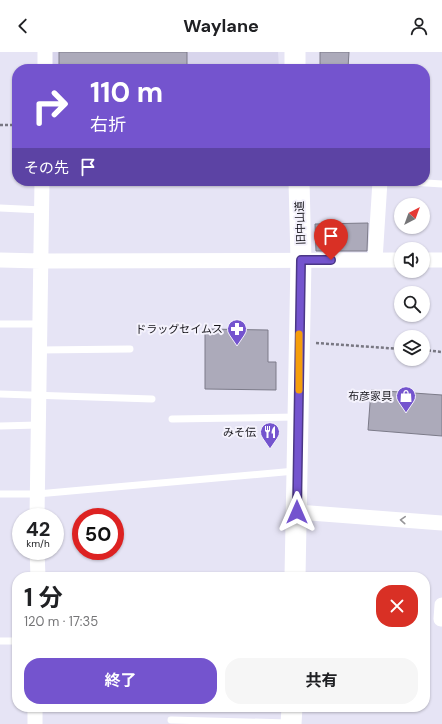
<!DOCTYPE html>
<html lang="ja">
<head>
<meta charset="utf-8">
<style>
	body { margin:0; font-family:"DM Sans","Noto Sans JP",sans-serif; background:#f6f6f6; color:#202124; height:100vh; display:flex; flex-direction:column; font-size:15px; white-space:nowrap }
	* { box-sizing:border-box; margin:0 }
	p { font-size:13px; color:#757577 }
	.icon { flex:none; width:22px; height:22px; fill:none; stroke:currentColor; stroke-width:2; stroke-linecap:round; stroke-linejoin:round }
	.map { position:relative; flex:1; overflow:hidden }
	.details { position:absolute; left:12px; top:520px; width:418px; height:140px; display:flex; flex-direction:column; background:#fff; border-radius:16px; box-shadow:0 1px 3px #0004 }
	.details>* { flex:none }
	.top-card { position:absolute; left:12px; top:12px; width:418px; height:122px; border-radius:16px; box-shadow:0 1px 3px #0004; background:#7454ce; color:#fff; overflow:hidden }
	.needle { width:26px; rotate:41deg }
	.tools { position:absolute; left:394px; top:146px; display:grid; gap:8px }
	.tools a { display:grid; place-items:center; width:36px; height:36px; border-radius:50%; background:#fff; box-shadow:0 1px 3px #0004; font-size:20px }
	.speed { position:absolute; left:12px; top:456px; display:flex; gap:8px; font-size:20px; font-weight:700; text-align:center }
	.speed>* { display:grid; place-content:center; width:52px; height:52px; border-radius:50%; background:#fff; box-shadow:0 1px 3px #0004; line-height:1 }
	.speed small { font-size:10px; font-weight:400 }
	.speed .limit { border:6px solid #d22; background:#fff; color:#111 }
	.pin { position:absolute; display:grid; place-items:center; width:34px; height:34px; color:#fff; margin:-41px -17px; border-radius:50% 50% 50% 0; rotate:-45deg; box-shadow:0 0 4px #0007 }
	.pin .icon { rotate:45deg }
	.me { position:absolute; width:44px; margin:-22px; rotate:0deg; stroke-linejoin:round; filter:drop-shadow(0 0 3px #0008) }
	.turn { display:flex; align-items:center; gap:14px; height:84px; padding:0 12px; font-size:18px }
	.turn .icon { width:52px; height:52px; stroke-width:2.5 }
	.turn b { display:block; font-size:28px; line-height:34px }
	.then { display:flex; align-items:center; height:38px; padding:0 12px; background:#0003; gap:8px; font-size:15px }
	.round { display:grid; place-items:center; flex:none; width:42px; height:42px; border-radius:16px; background:#f6f6f6 }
	.overview { display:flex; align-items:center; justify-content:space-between; height:68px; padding:0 12px }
	h1 { font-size:24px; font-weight:700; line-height:30px }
	.button { display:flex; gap:8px; margin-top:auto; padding:8px 12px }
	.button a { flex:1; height:46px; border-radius:16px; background:#7454ce; color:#fff; font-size:16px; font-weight:700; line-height:46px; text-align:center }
	.button a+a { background:#f6f6f6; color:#202124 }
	header { display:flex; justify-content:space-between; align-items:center; height:52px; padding:0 12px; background:#fff; font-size:18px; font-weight:700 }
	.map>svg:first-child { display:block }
</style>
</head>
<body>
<header><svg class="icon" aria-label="back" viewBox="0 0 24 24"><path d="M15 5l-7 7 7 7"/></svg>Waylane<svg class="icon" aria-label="person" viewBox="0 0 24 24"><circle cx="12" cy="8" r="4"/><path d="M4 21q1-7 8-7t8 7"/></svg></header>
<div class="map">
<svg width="442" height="672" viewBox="0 0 442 672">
	<rect width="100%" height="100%" fill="#e6e4f5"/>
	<!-- built -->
	<path fill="#d8d5ec" d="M52 0H278L279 17H52Z"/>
	<!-- building -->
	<path fill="#acaaba" stroke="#7c7b89" d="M59 0H187V17L59 15Z
		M320 0H349L348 16 320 15Z
		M368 171 367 199H316L315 172Z
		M205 277 268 278V310H276V338L205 337Z
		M371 338 442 343V384L368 378Z"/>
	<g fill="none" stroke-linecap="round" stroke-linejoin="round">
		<!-- path -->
		<path stroke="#787782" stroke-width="2.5" stroke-dasharray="3 2" stroke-linecap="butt" d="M0 73H17
			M316 291 401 297
			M423 298 442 300"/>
		<!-- service -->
		<path stroke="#fff" stroke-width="7" d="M396 129 442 132
			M0 156 42 158
			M0 272H40
			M39 298 130 297
			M0 342 152 347
			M172 367 296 365
			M0 374 38 373
			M0 442H37L295 419
			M0 589H17
			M171 668 289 671"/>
		<!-- minor -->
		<path stroke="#fff" stroke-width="15" d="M45 17V0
			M0 208 41 209 401 208
			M375 208 380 129
			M423 208H442
			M297 460 442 471
			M37 465 42 129
			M37 499 38 525
			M441 567 442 553
			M35 672V655"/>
		<!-- secondary -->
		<path stroke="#fff" stroke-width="21" d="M295 0V17
			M295 525 301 208 299 129
			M291 672 292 655"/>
	</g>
	<!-- one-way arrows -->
	<defs><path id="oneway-chevron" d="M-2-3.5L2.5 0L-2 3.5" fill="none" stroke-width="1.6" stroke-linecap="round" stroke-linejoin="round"/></defs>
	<use stroke="#969598" href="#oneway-chevron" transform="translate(403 468) rotate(-176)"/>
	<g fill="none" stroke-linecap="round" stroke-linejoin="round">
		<!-- route casing -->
		<g stroke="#4b3786" stroke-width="10">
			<path id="route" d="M297 460 301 208H331"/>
		</g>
		<!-- route -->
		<use href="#route" stroke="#7454ce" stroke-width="7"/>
		<!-- slow -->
		<path stroke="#f59e0b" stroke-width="7" d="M299 338V282"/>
	</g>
	<!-- icons -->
	<defs>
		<g id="pharmacy-pin" transform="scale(1)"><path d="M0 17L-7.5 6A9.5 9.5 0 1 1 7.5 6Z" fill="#7454ce" stroke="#f4f2fc"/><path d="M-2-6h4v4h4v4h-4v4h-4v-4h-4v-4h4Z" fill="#fff"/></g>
		<g id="shop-pin" transform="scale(1)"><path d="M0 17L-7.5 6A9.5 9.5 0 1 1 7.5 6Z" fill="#7454ce" stroke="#f4f2fc"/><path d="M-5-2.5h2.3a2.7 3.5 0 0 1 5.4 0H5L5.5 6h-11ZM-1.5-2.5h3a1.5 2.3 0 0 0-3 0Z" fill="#fff"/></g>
		<g id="restaurant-pin" transform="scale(1)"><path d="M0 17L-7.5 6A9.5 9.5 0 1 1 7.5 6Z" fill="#7454ce" stroke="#f4f2fc"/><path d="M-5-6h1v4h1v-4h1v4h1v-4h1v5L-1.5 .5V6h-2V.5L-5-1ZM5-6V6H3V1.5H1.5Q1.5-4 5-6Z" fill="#fff"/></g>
	</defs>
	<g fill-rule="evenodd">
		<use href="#pharmacy-pin" x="237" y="277"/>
		<use href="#shop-pin" x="406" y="344"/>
		<use href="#restaurant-pin" x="270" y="380"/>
	</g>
	<g text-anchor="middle" stroke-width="4" stroke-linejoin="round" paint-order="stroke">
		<!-- street labels -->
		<g font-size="11" fill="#15141a" stroke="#f4f2fc">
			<text transform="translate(300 171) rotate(-92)" y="4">旧中山道</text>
		</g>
		<!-- poi labels -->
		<g font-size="11" fill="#15141a" stroke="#f4f2fc" text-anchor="end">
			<text x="223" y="281">ドラッグセイムス</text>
			<text x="392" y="348">布彦家具</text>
			<text x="256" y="384">みそ伝</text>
		</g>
	</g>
</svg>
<div class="tools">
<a><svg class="needle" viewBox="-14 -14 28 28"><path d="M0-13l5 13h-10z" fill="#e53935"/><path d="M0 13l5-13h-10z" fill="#757577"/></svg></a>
<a><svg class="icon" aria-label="sound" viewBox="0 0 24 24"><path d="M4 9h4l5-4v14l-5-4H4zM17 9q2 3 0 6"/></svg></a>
<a><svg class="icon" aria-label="search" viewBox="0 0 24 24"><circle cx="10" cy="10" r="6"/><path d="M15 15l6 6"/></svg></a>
<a><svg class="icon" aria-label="layers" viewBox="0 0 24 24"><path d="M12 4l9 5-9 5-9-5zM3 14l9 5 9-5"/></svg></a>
</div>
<div class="speed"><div>42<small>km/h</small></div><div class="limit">50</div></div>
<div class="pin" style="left:331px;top:208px;background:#d93025"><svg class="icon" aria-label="arrive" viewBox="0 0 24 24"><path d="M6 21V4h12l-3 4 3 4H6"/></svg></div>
<svg class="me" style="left:297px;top:460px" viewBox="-20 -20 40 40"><path d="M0-17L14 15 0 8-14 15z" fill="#7454ce" stroke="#fff" stroke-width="4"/></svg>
<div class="top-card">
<div class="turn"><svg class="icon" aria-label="right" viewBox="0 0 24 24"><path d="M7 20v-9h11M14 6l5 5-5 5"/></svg><div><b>110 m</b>右折</div></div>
<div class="then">その先<svg class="icon" aria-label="arrive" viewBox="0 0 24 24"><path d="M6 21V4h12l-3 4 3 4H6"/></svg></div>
</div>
<section class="details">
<div class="overview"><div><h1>1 分</h1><p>120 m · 17:35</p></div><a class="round" style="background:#d93025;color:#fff"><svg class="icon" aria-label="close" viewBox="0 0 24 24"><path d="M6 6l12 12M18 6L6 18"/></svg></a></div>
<div class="button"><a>終了</a><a>共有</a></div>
</section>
</div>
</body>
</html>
